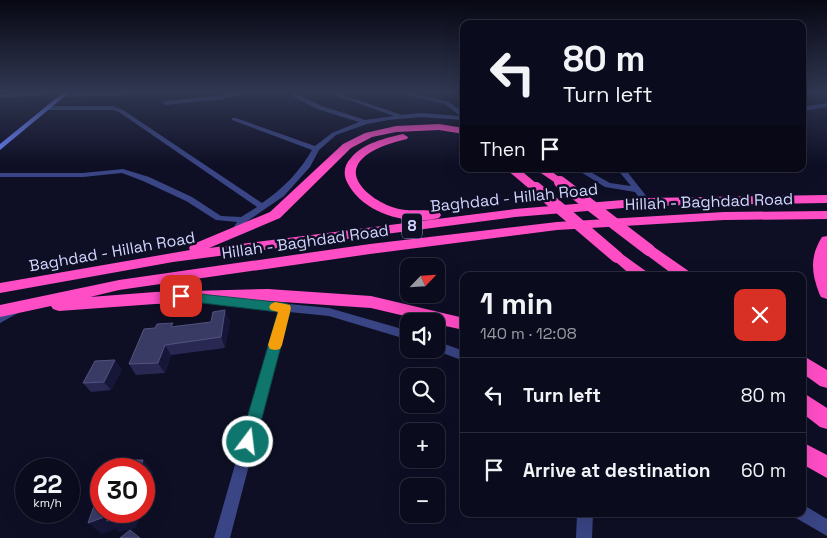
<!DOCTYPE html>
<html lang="en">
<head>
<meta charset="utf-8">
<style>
	body { margin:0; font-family:"Space Grotesk",sans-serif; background:#131425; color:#f1f3f6; height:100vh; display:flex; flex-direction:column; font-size:19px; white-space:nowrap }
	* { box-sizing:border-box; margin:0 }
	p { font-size:16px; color:#999ba3 }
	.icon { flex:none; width:28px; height:28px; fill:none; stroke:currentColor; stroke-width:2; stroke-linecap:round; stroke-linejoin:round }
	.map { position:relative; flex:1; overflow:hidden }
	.panel { position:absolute; left:460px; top:272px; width:346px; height:245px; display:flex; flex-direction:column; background:#0a0b1c; border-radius:10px; box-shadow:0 5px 20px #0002,0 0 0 1px #2a2b3b }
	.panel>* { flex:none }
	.top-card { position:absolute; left:460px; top:20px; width:346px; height:152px; border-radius:10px; box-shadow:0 5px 20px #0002,0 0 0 1px #2a2b3b; background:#0a0b1c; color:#f1f3f6; overflow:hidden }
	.needle { width:32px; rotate:65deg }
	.tools { position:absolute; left:400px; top:258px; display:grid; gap:10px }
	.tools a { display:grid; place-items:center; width:45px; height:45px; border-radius:10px; background:#0a0b1c; box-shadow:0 5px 20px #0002,0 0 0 1px #2a2b3b; font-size:25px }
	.speed { position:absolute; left:15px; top:458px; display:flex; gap:10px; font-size:25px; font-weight:700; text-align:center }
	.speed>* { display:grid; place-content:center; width:65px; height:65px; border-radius:50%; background:#0a0b1c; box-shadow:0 5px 20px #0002,0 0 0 1px #2a2b3b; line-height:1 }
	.speed small { font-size:12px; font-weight:400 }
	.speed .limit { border:8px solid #d22; background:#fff; color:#111 }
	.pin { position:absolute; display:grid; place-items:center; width:42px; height:42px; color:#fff; margin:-21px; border-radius:10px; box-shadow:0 2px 8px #0006 }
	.me { position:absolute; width:55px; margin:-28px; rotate:15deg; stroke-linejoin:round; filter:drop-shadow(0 0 4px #0008) }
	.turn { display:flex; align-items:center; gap:18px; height:105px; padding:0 20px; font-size:22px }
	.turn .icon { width:65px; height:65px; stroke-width:2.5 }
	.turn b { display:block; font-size:35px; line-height:42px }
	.then { display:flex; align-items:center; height:48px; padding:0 20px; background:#0003; gap:10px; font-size:19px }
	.round { display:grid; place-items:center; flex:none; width:52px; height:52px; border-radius:10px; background:#131425 }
	.head { display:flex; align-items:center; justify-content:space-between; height:85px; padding:0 20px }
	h1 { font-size:30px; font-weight:700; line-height:38px }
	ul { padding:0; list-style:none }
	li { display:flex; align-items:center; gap:15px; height:75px; padding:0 20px; border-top:1px solid #2a2b3b }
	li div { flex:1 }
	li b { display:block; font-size:19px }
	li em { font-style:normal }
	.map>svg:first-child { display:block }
</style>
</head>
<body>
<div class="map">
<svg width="827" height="538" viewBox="0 0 827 538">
	<rect width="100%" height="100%" fill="#0e0f25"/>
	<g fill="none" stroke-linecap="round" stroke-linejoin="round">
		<!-- street -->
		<path fill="#394584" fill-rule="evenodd" d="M55 91H68V93L207 91 204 93 63 97 61 96V94L0 98V94Z
			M243 91H254L223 99 166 105 163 103 166 101 223 95Z
			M291 91H297V94L322 106 365 120 394 116 323 91H331L402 115 420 113 460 116 445 104 389 91H400L449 102 464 113V120L420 117 388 120 367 124 336 135 319 150 310 167 284 196 246 222 238 235 235 236 230 233 237 222 216 220 186 201 143 181 122 173 83 177H0V173H83L123 169 149 177 192 197 221 216 241 217 257 207 119 112 112 110H48L45 108 48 106H113L123 110 262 203C283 189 300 171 312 150L232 120V118H236L315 146 332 133 359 122 317 109 292 96Z
			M827 103V107L802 111V107Z
			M576 169H585L610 183 631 186 617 169H625L651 202 647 205 644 204 635 192 605 187Z
			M219 297 329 308 409 331V340L329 316 289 312 230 538H214L279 311 215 304 214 301 215 298Z
			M16 305 20 306 21 309 20 312 0 323V314Z
			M436 341 464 351V361L432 349H436Z
			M802 504 827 519V536L796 518 795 514H802Z
			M577 514H593L592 538H576Z"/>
		<!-- secondary -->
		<path fill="#6982ff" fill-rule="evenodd" d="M65 91H71L0 150V144Z"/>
		<!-- highway -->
		<path fill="#ff4dc5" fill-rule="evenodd" d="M439 124 464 128V134L439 130 396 132 372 137 351 148 280 218 209 248 515 209 647 198 827 195V203L647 206 515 217 173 262 0 293V283L190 250 189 248 191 245 270 212 343 144 365 133 396 126Z
			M403 134 408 137 407 139C391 143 372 148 361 160 343 180 376 202 392 207 407 213 423 208 439 212L441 215 439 218C407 226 362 213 347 182 343 174 344 165 351 158 363 143 386 138 403 134Z
			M506 169H519L542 188 540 191H532Z
			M535 169H548L566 182 560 186Z
			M827 211V219L724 220 557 230 370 254 119 290 90 297 155 292 268 289 371 296 464 318V330L436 324V321H426L371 308 268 301 155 304 59 311 53 309 51 306 0 317V305L119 280 370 244 557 222 724 212Z
			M827 236V299L821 297 819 293C811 272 810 256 822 237Z
			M649 245 654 247 690 272 692 276H675L644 253 642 250 644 247Z
			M617 252 622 254 647 272 649 276H632L610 257 612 254Z
			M802 355 827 370V388L820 386 802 373Z
			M802 392 827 408V429L820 427 802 413Z
			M802 442 827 455V478L802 464Z"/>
		<!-- highway-bridge -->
		<path stroke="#ff4dc5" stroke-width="12" d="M560 182 649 250
			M536 188 617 257"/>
	</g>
	<!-- wall -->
	<path fill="#282853" d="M230 321 225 348 171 355 165 373 136 375 129 364 174 326 211 322Z
		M122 369 111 390 91 392 83 383Z"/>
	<!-- shaded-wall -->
	<path fill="#161639" d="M225 310 230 321 225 348 221 337Z
		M165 345 171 355 165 373 158 363Z
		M115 360 122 369 111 390 104 382Z
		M143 460 153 472 144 502V469H140Z
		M125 511H141L136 528 119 532 116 529 102 534 88 523 107 516Z"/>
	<!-- building -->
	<path fill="#3a3b65" stroke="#52537e" d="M225 310 221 337 165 345 158 363 129 364 144 329 155 328 157 324 173 323 171 327 211 322 213 312Z
		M115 360 104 382 83 383 95 361Z
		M129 460H143L140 469H117L123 463H128Z
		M100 489H101V511H125L123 517 107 521V516L88 523Z
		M130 530 140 538H120Z"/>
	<!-- sky -->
	<linearGradient id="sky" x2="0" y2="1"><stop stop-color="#080814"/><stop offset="0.55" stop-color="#303751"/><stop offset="1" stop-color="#303751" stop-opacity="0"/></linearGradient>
	<rect width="827" height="166" fill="url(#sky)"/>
	<!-- route -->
	<path fill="#0f766e" stroke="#0a4d48" d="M181 292 285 303 290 305 291 308 254 448 248 450 242 448 240 442 278 312 177 300 175 296Z"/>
	<!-- slow -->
	<path fill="#f59e0b" d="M275 302 290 305 291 308 282 345 280 349 275 350 270 349 268 345 278 312 271 310 269 307 271 304Z"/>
	<g text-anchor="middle" stroke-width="5" stroke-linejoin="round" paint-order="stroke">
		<!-- shield labels -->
		<rect fill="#0e0f25" stroke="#979abe" stroke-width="1" x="402" y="213.5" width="20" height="25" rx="4"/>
		<g font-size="15" font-weight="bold" fill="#d2d6ff">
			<text x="412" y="231">8</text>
		</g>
		<!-- street labels -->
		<g font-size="16" fill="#d2d6ff" stroke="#0e0f25">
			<text transform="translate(514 197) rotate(-6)" y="6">Baghdad - Hillah Road</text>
			<text transform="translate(709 201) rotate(-2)" y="6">Hillah - Baghdad Road</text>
			<text transform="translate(305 241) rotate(-8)" y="6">Hillah - Baghdad Road</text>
			<text transform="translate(112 251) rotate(-10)" y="6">Baghdad - Hillah Road</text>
		</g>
	</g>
</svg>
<div class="tools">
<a><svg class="needle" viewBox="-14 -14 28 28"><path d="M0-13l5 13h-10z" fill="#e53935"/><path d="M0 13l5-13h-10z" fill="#999ba3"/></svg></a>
<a><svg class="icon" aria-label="sound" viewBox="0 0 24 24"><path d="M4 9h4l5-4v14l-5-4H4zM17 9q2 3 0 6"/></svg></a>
<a><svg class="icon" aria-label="search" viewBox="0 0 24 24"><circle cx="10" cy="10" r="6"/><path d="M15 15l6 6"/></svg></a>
<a>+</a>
<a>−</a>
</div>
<div class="speed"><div>22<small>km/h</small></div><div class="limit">30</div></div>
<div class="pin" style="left:181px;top:296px;background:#d93025"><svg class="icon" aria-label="arrive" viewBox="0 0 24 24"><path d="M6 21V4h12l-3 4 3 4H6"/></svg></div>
<svg class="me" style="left:248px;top:442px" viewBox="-20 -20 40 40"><circle r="17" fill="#0f766e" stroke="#fff" stroke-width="3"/><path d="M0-11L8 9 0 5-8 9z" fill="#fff"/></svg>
<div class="top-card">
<div class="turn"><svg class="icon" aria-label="left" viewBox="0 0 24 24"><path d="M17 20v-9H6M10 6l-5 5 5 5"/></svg><div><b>80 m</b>Turn left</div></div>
<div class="then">Then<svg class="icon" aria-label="arrive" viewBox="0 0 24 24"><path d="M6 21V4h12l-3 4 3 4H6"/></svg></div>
</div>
<section class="panel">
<div class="head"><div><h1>1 min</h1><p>140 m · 12:08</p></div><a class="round" style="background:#d93025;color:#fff"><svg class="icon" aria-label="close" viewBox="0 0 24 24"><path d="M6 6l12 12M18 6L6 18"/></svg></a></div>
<ul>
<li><svg class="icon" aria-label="left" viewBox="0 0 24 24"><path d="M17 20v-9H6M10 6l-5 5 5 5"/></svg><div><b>Turn left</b></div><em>80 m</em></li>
<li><svg class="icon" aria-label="arrive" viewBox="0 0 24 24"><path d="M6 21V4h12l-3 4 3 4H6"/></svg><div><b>Arrive at destination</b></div><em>60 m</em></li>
</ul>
</section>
</div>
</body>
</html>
